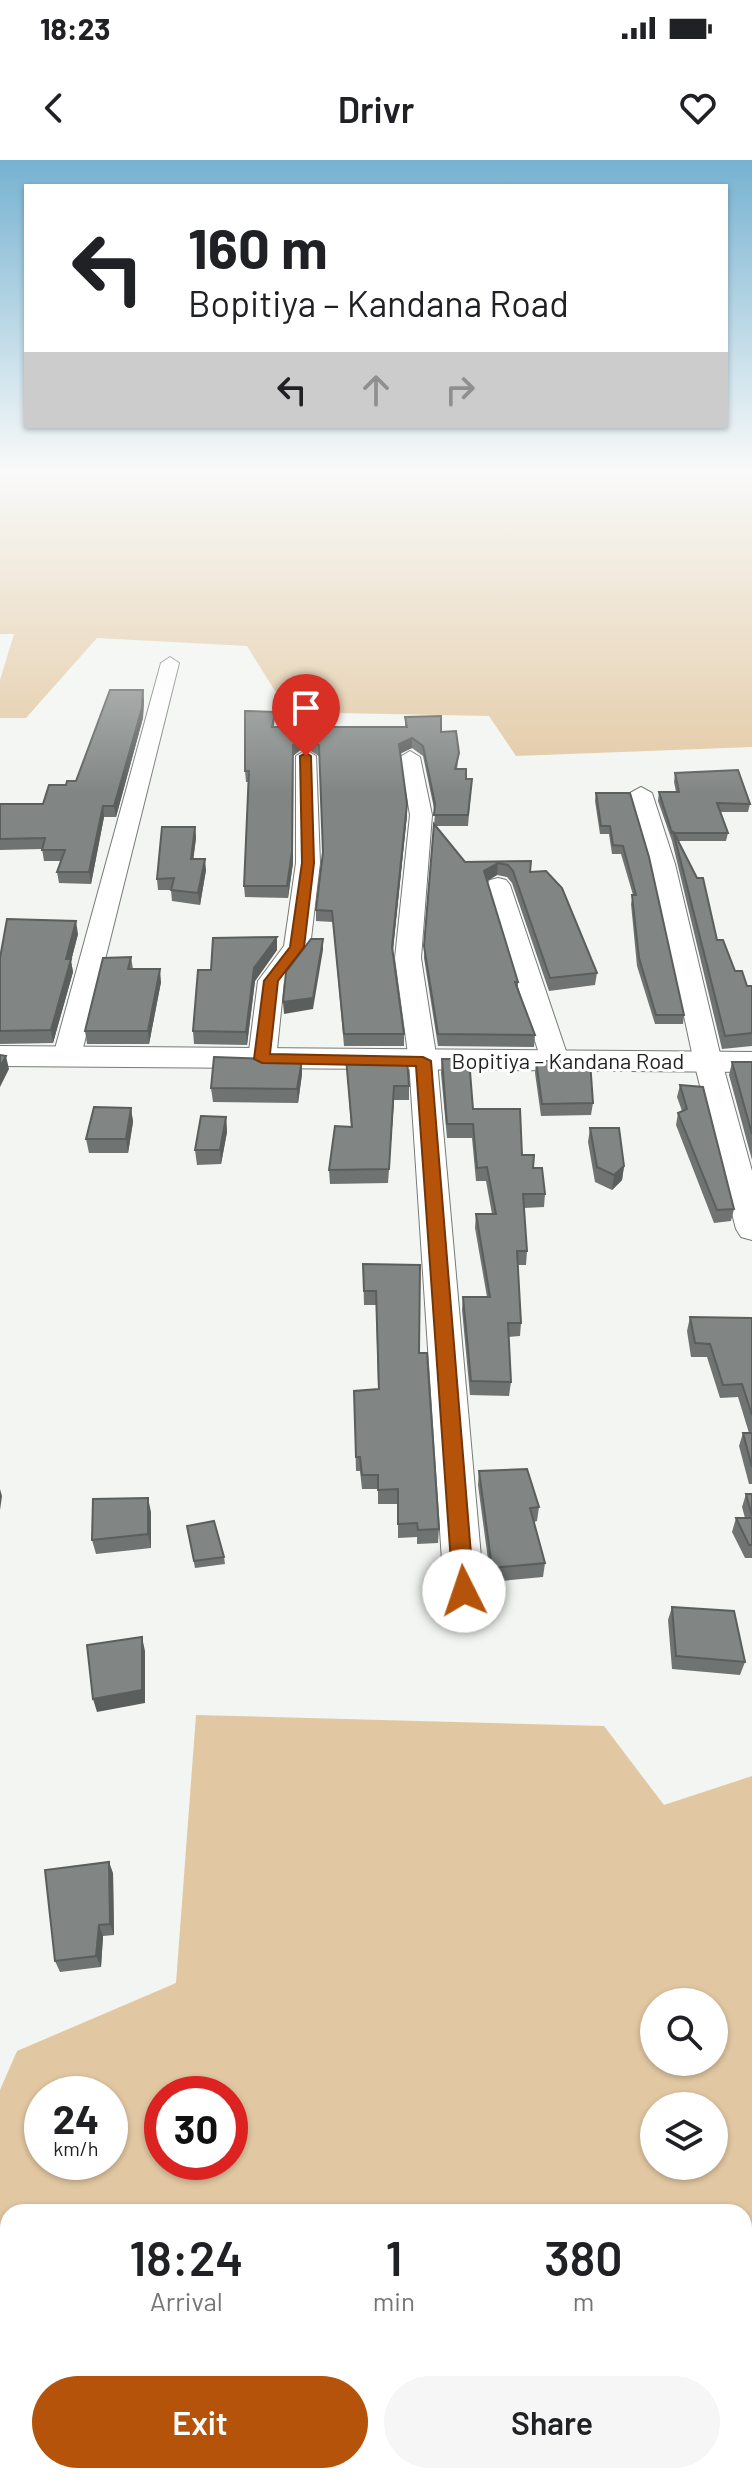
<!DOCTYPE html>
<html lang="en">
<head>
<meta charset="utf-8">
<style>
	body { margin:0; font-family:Barlow,sans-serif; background:#f6f6f6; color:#202124; height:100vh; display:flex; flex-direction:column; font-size:30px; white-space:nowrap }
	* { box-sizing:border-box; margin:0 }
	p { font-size:26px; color:#757577 }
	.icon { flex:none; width:44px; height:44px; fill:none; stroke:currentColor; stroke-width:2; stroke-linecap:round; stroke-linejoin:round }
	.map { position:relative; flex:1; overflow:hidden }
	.sheet { position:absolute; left:0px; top:2044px; width:752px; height:280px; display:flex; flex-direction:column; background:#fff; border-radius:24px 24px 0 0; box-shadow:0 2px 6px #0004 }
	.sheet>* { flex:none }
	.banner { position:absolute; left:24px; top:24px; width:704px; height:244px; border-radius:0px; box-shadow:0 2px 6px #0004; background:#fff; color:#202124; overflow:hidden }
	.buttons { position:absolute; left:640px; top:1828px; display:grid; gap:16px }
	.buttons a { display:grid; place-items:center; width:88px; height:88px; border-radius:50%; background:#fff; box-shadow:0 2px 6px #0004; font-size:40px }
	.speed { position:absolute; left:24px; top:1916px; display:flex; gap:16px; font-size:40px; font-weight:700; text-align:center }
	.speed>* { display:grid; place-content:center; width:104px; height:104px; border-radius:50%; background:#fff; box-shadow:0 2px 6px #0004; line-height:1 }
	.speed small { font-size:20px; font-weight:400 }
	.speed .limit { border:12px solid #d22; background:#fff; color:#111 }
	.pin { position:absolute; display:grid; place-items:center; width:68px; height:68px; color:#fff; margin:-82px -34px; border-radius:50% 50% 50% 0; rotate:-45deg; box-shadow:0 0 8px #0007 }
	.pin .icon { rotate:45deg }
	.me { position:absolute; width:88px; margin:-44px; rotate:356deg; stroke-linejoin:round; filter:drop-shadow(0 0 6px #0008) }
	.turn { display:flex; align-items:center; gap:28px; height:168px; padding:0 32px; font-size:36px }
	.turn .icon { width:104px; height:104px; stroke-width:2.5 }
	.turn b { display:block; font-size:56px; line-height:68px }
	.lanes { display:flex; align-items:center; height:76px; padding:0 32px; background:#0003; justify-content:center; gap:40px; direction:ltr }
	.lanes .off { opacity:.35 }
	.eta { display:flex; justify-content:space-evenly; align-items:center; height:136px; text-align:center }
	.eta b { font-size:48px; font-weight:600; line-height:56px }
	.button { display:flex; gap:16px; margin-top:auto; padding:16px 32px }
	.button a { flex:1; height:92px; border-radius:48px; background:#b45309; color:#fff; font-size:32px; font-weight:600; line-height:92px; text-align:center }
	.button a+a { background:#f6f6f6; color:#202124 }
	.status { display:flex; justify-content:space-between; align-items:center; height:56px; padding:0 40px; background:#fff; direction:ltr }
	.status svg { height:22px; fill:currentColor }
	header { display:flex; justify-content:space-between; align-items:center; height:104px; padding:0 32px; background:#fff; font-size:36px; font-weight:600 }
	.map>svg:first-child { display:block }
</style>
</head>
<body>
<div class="status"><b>18:23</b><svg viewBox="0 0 49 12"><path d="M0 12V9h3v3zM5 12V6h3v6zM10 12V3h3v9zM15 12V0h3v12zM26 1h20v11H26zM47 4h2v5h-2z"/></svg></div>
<header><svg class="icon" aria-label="back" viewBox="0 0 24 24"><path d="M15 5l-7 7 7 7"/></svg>Drivr<svg class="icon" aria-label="heart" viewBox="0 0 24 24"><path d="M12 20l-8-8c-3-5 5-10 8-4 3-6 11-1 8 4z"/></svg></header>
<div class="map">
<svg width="752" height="2324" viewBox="0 0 752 2324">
	<rect width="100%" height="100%" fill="#f2f5f1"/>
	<!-- green -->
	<path fill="#e2c8a2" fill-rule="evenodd" d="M0 309H752V587L516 596 489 556 288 552 247 486 97 478 26 558H0V520L14 474H0Z
		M196 1555 604 1566 664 1645 752 1616V2324H0V1930L17 1891 176 1823ZM654 1842H714V1902H654ZM42 1934H110V2002H42ZM162 1934H230V2002H162ZM654 1946H714V2006H654ZM8 2052H744V2316H8Z"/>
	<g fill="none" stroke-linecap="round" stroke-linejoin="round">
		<!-- minor casing -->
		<g stroke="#777a76" stroke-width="2">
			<path id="minor" d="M170 497 179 503 81 896 77 902 67 904 57 902 53 896 161 503Z
				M306 590 316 596 320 703 310 787 284 822 276 899 272 905 262 907 252 905 248 899 258 821 284 786 296 703V596Z
				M410 591 420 597 432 655 421 798 437 901 484 1431 478 1443 464 1448 450 1443 444 1431 409 901 395 798 410 655 400 597Z
				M641 627 652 633 675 704 722 902 752 1011V1080L741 1077 736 1069 694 902 651 704 630 633Z
				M498 718 506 720 510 725 569 900 565 906 555 908 545 906 541 900 486 725 490 720Z"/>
		</g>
		<!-- tertiary casing -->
		<g stroke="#777a76" stroke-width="2">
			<path id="tertiary" d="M0 886 752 892V912L0 906Z"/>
		</g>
		<!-- minor -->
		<use href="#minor" fill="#fff" fill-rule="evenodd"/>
		<!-- tertiary -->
		<use href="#tertiary" fill="#fff" fill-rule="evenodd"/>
	</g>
	<!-- wall -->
	<path fill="#6f7372" d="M144 540 143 558 116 657H104L91 724 59 723 57 712 61 701H44L42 689 0 690V644H43L66 625 76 621Z
		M275 552 274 567H405V557L441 572 459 593 457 609 466 619H472L468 666H435L465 702 531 701 530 712 597 813 595 825 549 831 512 723 507 717 497 715 487 721 518 822V830L535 875 534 887 438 886 424 798 435 653 423 596 412 588 400 594 407 644V655L393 791 404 874V886H344L333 762 316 761V750L323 692 319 596 304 587 293 596V703L288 738 245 737 244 726 248 622H246L245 611Z
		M675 613 750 644 748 652H720L728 673 726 681H679L717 780 735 811 747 826H752V886L722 889 672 681 658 641 659 632H676L674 622Z
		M596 633H630L684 855 683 864H655L637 806 631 744 633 735 621 694H612L609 674H600L595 641Z
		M195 667 196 678 193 699 206 710 200 745 172 741 171 730H158L157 719Z
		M78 774 71 801 73 812 53 883 0 884V798Z
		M277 777V790L255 821 247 885 194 884 193 871 211 810Z
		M131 797 133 809 161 822 149 884H87L85 871Z
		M346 898 409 926V940H394L388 1023 330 1024 329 1010 351 967Z
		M442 899 473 949 522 995 533 1008 545 1034 544 1047 524 1048 527 1091 526 1105H518L521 1163 520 1176 508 1177 511 1222 509 1236 470 1235 462 1150 463 1137H487L475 1068 476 1054H492L486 1021H476L472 978H447L441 913Z
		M302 900V914L298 943 213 942 211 928Z
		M536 901 593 943 591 955 541 956 535 913Z
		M732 902H752V1000L729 915Z
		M680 925 734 1049 731 1061 714 1063 676 965 678 953 682 951 677 937Z
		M131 948 133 962 128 993H89L86 979Z
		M226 957 227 972 221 1004 197 1005 195 990Z
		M590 968 624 1006 622 1020 612 1030 595 1022 588 982Z
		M363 1104 419 1193 439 1369 438 1383 417 1384V1377L398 1378V1344H378V1329H362L360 1311H356L354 1231 378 1229 376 1145H364Z
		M690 1157 752 1158V1324H749L739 1286 743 1273H749L738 1237 720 1238 707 1197H691L687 1171Z
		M479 1311 539 1347 537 1361 534 1362 545 1403 543 1417 491 1422 478 1325Z
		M746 1334H752V1398H745L732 1372 736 1358H745L742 1347Z
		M151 1352V1388L96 1394 92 1380Z
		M187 1366 224 1397 225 1404 195 1408Z
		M672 1447 745 1502 740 1515 672 1509 668 1460Z
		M113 1713 114 1775 103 1776 101 1807 60 1812 55 1801Z"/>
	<!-- shaded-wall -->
	<path fill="#5a5e5c" d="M143 530 144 540 143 558 116 657 114 646Z
		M304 577V587L293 596V703L288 738 293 585Z
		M412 578V588L398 594 399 584Z
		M407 644V655L392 798V787Z
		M103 646 104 657 91 724 89 712Z
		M195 667 196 678 192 710 191 699Z
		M205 699 206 710 200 745 198 733Z
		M498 703 497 715 484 723V711Z
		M76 761 78 774 71 801 73 812 53 883 51 870 66 799Z
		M277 777V790L255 821 247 885 246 872 254 808Z
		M323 779V790L313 849 284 854 283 842Z
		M160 809 161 822 149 884 148 871Z
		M6 896 9 909 0 927V907Z
		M302 900V914L298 943 297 929Z
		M394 926V940L388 1023 389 1009Z
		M131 948 133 962 128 993 126 979Z
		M226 957 227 972 221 1004 220 990Z
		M624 1006 622 1020 612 1030 614 1015Z
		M0 1329 2 1336 0 1350Z
		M148 1338 151 1352V1388L148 1374Z
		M142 1477 145 1491V1543L97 1552 93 1539Z
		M109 1702 113 1713 114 1775 110 1764Z
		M99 1765 103 1776 101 1807 96 1796Z"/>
	<!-- building -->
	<path fill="#818684" stroke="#5a5e5c" stroke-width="2" d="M110 530H143L142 548 114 646H103L89 712H57L65 690H42L45 678 0 679V644H43L49 625H66L67 621H76Z
		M245 551 275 552 272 567H407L405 557 441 556V572L456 571 459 593 455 609H466V619H472L468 655H434L435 644 423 586 412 578 399 584 407 644 392 787 404 874H344L332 751 316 750 323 692 319 585 304 577 293 585 292 692 287 726H244L249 611H245Z
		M738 610 750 644 717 643 728 673H672L659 632H679L675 613Z
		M596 633H630L649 697 684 855H656L639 798 632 735H636L623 686 613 685 610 666H601Z
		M434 664 465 702 531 701 530 712 546 711 562 728 597 813 550 818 513 711 508 705 498 703 484 711 518 822H515L535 875 438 874 424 786Z
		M162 667H195L191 699H205L198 733 171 730 174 718 157 719Z
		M673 671 697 718H703L717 780H723L735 811H742L747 826H752V873L725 876Z
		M7 759 76 761 66 799H71L51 870 0 871V798Z
		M277 777 254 808 246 872 193 871 198 810H211L213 778Z
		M311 779H323L313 838 283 842 286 812Z
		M131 797 128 809H160L148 871H85L103 798Z
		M0 895 6 896 0 907Z
		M214 897 302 900 297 929 211 928Z
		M346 898H407L409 926H394L389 1009 329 1010 335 966 352 967Z
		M442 899H469L473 949H520L522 995H534L533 1008H542L545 1034H523L527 1091H517L521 1163H508L511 1222 471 1221 463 1137H490L476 1054H496L487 1007 477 1008 473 964H447Z
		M536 901H590L593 943 542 944Z
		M732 902H752V974Z
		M680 925 703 927 734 1049 717 1050 678 953 687 949Z
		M94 947 131 948 126 979H86Z
		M201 956 226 957 220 990H195Z
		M590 968H619L624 1006 614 1015 597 1007Z
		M363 1104 420 1105 419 1193H427L439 1369 418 1370 417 1363 398 1364V1329L378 1330V1315H362L360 1297H356L354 1231 379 1229 376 1131H364Z
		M690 1157 752 1158V1255L742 1224 723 1225 710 1184 695 1183Z
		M743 1273H752V1307Z
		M527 1309 539 1347 530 1348 545 1403 492 1408 479 1311Z
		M746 1334H752V1356Z
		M148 1338V1374L92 1380 93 1339Z
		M736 1358H752V1385H749Z
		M214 1361 224 1397 194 1401 187 1366Z
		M672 1447 734 1451 745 1502 676 1496Z
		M142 1477V1530L93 1539 87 1485Z
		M109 1702 110 1764 99 1765 96 1796 55 1801 45 1710Z"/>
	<!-- sky -->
	<linearGradient id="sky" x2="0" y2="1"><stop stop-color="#76b2d1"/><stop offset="0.49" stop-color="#f9faf9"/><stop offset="1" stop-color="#f9faf9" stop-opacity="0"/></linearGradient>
	<rect width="752" height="634" fill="url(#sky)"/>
	<!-- route -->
	<path fill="#b45309" stroke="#753606" stroke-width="2" d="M306 593 311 596 314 703 304 787 278 821 270 894 423 897 431 901 474 1431 471 1437 464 1440 456 1437 453 1431 416 906 262 903 254 899 264 821 290 787 302 703 300 596Z"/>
	<g text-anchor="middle" stroke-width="6" stroke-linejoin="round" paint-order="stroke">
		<!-- street labels -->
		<g font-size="22" fill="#222321" stroke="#fff">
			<text x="568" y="909">Bopitiya – Kandana Road</text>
		</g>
	</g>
</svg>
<div class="buttons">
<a><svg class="icon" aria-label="search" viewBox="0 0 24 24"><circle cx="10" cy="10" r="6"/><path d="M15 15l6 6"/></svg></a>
<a><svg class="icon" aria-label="layers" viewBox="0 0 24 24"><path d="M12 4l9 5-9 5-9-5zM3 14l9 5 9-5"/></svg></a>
</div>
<div class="speed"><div>24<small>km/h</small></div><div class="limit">30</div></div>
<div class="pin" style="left:306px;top:596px;background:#d93025"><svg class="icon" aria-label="arrive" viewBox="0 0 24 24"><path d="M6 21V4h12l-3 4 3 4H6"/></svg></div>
<svg class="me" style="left:464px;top:1431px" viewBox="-20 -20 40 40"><circle r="19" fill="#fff"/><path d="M0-13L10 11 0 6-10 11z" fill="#b45309"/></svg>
<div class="banner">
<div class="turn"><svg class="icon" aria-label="left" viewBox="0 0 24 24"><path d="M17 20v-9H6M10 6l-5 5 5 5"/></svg><div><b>160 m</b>Bopitiya – Kandana Road</div></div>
<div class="lanes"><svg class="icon" aria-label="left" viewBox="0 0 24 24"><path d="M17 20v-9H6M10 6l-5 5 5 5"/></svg><svg class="icon off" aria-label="ahead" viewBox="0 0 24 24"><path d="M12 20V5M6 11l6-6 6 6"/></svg><svg class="icon off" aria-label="right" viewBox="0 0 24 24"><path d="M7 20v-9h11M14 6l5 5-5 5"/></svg></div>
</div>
<section class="sheet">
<div class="eta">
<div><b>18:24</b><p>Arrival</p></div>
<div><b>1</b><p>min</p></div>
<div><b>380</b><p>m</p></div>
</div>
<div class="button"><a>Exit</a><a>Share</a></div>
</section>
</div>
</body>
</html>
